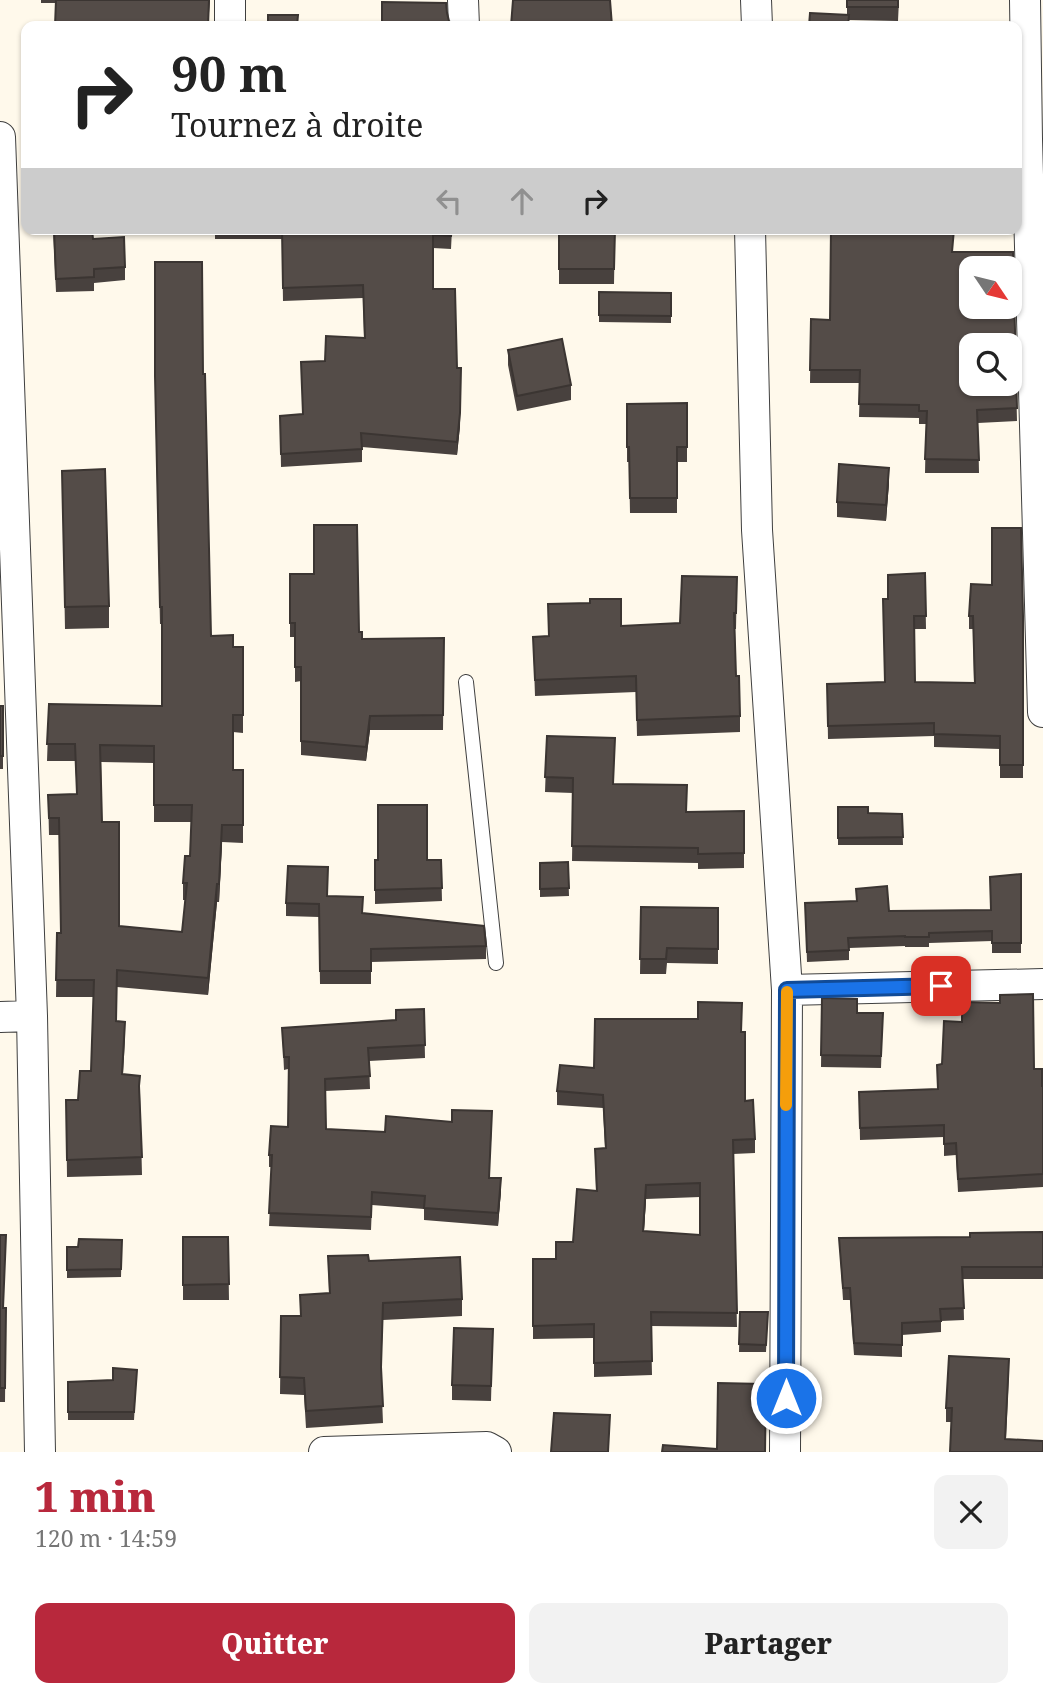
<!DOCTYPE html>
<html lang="fr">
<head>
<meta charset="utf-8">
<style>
	body { margin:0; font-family:"Noto Serif",serif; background:#f2f2f2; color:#222; height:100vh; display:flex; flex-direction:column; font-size:26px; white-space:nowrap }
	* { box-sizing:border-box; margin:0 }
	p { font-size:23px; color:#767676 }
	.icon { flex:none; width:38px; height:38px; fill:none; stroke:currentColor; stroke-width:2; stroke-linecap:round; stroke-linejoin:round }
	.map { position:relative; height:1452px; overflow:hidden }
	.details { display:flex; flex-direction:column; background:#fff; flex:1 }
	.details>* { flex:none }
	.top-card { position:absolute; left:21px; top:21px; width:1001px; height:214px; border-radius:14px; box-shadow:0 2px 5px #0004; background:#fff; color:#222; overflow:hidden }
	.needle { width:46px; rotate:125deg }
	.buttons { position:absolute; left:959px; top:256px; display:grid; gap:14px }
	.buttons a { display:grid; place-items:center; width:63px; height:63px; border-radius:14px; background:#fff; box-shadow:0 2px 5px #0004; font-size:35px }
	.pin { position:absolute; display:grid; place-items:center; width:60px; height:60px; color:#fff; margin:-30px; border-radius:14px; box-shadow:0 4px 10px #0006 }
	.me { position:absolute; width:77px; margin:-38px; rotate:0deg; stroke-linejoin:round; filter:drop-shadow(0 0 5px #0008) }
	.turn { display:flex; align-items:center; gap:24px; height:147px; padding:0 35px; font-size:32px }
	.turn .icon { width:91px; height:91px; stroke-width:2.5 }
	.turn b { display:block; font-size:49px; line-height:60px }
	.lanes { display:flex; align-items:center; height:66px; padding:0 35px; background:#0003; justify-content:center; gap:35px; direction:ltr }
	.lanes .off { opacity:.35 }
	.round { display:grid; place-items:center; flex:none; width:74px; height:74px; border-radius:14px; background:#f2f2f2 }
	.summary { display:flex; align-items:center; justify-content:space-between; height:119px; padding:0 35px }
	h1 { font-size:42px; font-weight:800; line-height:52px; color:#b8283c }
	.button { display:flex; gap:14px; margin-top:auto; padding:14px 35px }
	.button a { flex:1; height:80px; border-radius:14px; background:#b8283c; color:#fff; font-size:28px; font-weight:800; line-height:80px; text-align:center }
	.button a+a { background:#f2f2f2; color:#222 }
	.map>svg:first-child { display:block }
</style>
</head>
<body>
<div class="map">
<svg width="1043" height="1452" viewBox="0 0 1043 1452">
	<rect width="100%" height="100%" fill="#fff9eb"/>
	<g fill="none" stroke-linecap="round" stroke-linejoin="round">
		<!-- lane casing -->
		<g stroke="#3f3f3f" stroke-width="16">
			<path id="lane" d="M466 682 496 963"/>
		</g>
		<!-- street casing -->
		<g stroke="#3f3f3f" stroke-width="32">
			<path id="street" d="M230 0V26
				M463 0 464 26
				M756 0 757 26
				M1025 0 1027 139 1043 712
				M0 137 32 1016 40 1452
				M750 229 757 530 787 990 785 1452
				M787 990 1043 984
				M0 1017 32 1016
				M324 1452 487 1447 496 1452"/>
		</g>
		<!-- lane -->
		<use href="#lane" stroke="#fff" stroke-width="14"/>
		<!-- street -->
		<use href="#street" stroke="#fff" stroke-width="30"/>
	</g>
	<!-- wall -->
	<path fill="#48413e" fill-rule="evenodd" d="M41 0H210L208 26H55L56 3H41Z
		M847 0H899L898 21 849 20 847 15Z
		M53 229H92L93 239 125 267V280L94 283V291L56 292Z
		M215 229H452L451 249 433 248V289L457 368 460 426 457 455 362 447V462L281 467 280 416 303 414 325 361 364 338 363 298 283 301 282 239H215Z
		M559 229H615L614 284H559Z
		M672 229H730V232H672Z
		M953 252H1013L1017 421 978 423 979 473H925L926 424H919V418L859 417 860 383H810L811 319 830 320Z
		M599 292 671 293V323L599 322Z
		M508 350 571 385V400L517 411 508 365Z
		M203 374 211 636 233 647H243V733L233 732V770H243V843L222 842 219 902H217L208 995 117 987 116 1021 125 1039 123 1074 140 1093 142 1175 67 1177 66 1100H78L91 1071 94 997H56L57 933H61L59 835H49L48 795 77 794 75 761H47L49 704 162 706V624H160L155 393ZM101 762 154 763V822H192L190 856 183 883V900H185L182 932 119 926 102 822Z
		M687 403V462H677V513H630L629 462H627V404Z
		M62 471 109 606V628L65 629Z
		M889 483 886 521 837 517V502Z
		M925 573 926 629H914L915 682 974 683 973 629H969V616H1023V778H1000V749L934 747V736L828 739 827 684 885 682Z
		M290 574 359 632 362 639 444 638 443 730H370L366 761 301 755V681L295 682V637H290Z
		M737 577 736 629H735L736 676 740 716V732L637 736 636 692 535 696 533 637 549 636 548 604 621 626 680 623Z
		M0 706H3V769H0Z
		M547 736 614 784 687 812 744 811V868L698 869V863L572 861 573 793 545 792Z
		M838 807 868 813 902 814 903 845H838Z
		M375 860H441L442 901 375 904Z
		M568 862 569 896 540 897V863Z
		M1021 874V953H992V941L929 943V947H905V946L849 948V960L807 962 805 903 856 901V889L889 911 991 910Z
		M328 896 363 913 486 946V959L371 962V984H320L319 917 286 916V903Z
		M641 907 718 908V964L667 963 666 974H640Z
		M822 998 857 1013H883L881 1068 821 1067Z
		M424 1009 425 1058 369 1061 370 1089 325 1091 326 1129 385 1132 452 1122 492 1124 489 1178 501 1191 498 1226 424 1220V1209L372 1205 371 1230 269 1226 272 1167H269V1155L288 1127V1069L284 1070 282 1028 396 1020Z
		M742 1032 745 1101 755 1139V1153L733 1154 737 1327 651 1326 652 1375 594 1377V1338L533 1339V1259H556L573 1242 596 1191 595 1149 605 1148 603 1108 557 1105V1091L594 1068ZM700 1197V1235L644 1231 646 1199Z
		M937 1065 1034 1069 1042 1086H1043V1187L958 1192 956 1155 944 1156V1137L860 1140 859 1092 937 1089Z
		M1043 1232V1279H963L964 1320 941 1321V1332L902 1335V1357L854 1355 850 1300H843L839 1238 970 1237Z
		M0 1235 4 1308H6L5 1402H0Z
		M183 1237H228L229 1300H183Z
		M122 1240 121 1277 67 1278V1247H78Z
		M328 1256 369 1261 462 1299V1316L383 1320 381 1372 383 1423 306 1428 304 1395 280 1394 281 1316H300V1295L329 1293Z
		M740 1312H768L766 1352H739Z
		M493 1329 491 1401 452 1400V1385Z
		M137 1370 134 1420H68V1382L113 1380Z
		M1009 1373 1006 1439 1043 1452 951 1422H946V1408Z"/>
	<!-- shaded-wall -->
	<path fill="#3b3532" d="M461 381 460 426 457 455V442Z
		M889 468V483L886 521V505Z
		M370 716V730L366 761V747Z
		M222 825V842L219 902V884Z
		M217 884V902L208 995V978Z
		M501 1178V1191L498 1226V1213Z
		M646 1185V1199L643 1245V1231Z"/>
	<!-- building -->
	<path fill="#544c48" stroke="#3b3532" stroke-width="2" fill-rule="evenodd" d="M56 0H209L208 26H55Z
		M513 0H610L612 26H511Z
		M847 0H898V7H847Z
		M382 2 446 3 447 13 449 21 452 24V26H382Z
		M810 13 849 15 848 26H809Z
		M268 15H298L297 26H268Z
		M54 229H92L93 239 124 237 125 267 94 269V277L56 279Z
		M282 229H452L451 236 433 235V289H455L457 368H461L460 413 457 442 361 433 362 449 281 454 280 416 303 414 301 362 325 361 326 336 365 338 363 285 283 288Z
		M559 229H615L614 269H559Z
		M831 229H954L952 252H1013L1017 408 977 410 979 460 925 459 927 411H919V405L859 404 860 370H810L811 319 830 320ZM971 268H1010V306H971ZM971 345H1010V383H971Z
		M155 262H202L203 374H205L211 636 233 635V647H243V715H233V770H243V825H222L219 884H217L208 978 117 970 116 1021 125 1022 122 1074 140 1076 139 1086 142 1157 67 1160 66 1100H78L80 1071H91L94 980H56L57 933H61L59 818H49L48 795 77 794 75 744H47L49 704 162 706V607H160L155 376ZM100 745 154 746V805H192L190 856H185L183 883H187L182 932 119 926V822H102Z
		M599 292 671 293V316L599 315Z
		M562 339 571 385 517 396 508 350Z
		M687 403V447H677V498H630L629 447H627V404Z
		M839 464 889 468 886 505 837 502Z
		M105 469 109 606 65 607 62 471Z
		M314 525H357L359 632H362V639L444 638 443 715 370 716 366 747 301 741V667H295V623H290V574H314Z
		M992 528H1021L1023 616V765H1000V736L934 734V723L828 726 827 684 885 682 883 599H888V575L925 573 926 616H914L915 682 975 683 973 616H969L971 584 992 585Z
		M682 576 737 577 736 613H734L736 676H739L740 716 637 720 636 676 535 680 533 637 549 636 548 604 590 603V599H621V626L680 623Z
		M0 706H3V756H0Z
		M547 736 615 738 613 784 687 785 686 812 744 811V853L698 854V848L572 846 573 778 545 777Z
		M378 805H427V860H441L442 888 375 890V860H378Z
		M838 807H868V813L902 814 903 837 838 838Z
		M568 862 569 888 540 889V863Z
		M288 866 328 867 327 896 363 897 362 913 484 926 486 946 371 949V971H320L319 904 286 903Z
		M1021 874V943H992V931L929 933V937H905V936L848 938 849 950 807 952 805 903 857 901 856 889 887 886 889 911 991 910 990 877Z
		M641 907 718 908V949L667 948 666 959H640Z
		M1033 994 1034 1069H1042V1086H1043V1174L958 1179 956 1143 944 1144V1125L860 1128 859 1092 938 1089 937 1065 942 1064 944 1021 962 1022V1002L1000 1003V995Z
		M822 998 857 999V1013H883L881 1056 821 1055Z
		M698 1002 742 1003 741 1032H745V1101L753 1100 755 1139 733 1140 737 1313 651 1312 652 1361 594 1363V1324L533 1326V1259H556V1242H573L577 1189 597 1191 595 1149 606 1148 603 1095 557 1091 560 1065 594 1068 595 1019H698ZM700 1183V1235L643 1231 646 1185Z
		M424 1009 425 1045 368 1048 370 1076 325 1079 326 1129 385 1132 386 1116 452 1122V1110L492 1111 489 1178H501L498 1213 424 1208 425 1196 372 1192 371 1217 269 1213 272 1155H269L271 1126 288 1127 289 1057H284L282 1028 396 1020V1010Z
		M1043 1232V1267H962L964 1308 940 1309 941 1321 902 1323V1345L854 1343 850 1288H843L839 1238 970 1237V1233Z
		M0 1235H6L3 1308H6L5 1388H0Z
		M183 1237H228L229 1284 183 1285Z
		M79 1239 122 1240 121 1269 67 1270V1247H78Z
		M368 1255 369 1261 460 1257 462 1299 383 1303 381 1367 383 1406 306 1411 304 1378 280 1377 281 1316H301L300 1295 330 1293 328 1256Z
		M740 1312H768L766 1345 739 1344Z
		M454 1328 493 1329 491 1386 452 1385Z
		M949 1356 1009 1359 1005 1439 1043 1441V1452H950L952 1408H946Z
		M113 1368 137 1370 134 1412H68V1382L113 1380Z
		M718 1383 766 1384 765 1452H662L663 1445 717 1449Z
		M554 1413 610 1415 608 1452H551Z"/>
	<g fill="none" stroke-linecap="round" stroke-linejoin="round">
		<!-- route casing -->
		<g stroke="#114b97" stroke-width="18">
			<path id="route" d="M786 1398 787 990 941 986"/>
		</g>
		<!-- route -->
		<use href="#route" stroke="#1a73e8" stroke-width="12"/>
		<!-- slow -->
		<path stroke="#f59e0b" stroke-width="12" d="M786 1105 787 992"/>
	</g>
</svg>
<div class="buttons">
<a><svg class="needle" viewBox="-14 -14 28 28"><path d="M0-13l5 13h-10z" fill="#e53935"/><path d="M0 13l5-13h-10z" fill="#767676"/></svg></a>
<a><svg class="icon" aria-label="search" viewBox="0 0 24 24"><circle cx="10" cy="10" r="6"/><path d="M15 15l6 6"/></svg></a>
</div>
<div class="pin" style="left:941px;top:986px;background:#d93025"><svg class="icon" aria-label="arrive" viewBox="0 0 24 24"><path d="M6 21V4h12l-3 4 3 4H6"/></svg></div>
<svg class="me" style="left:786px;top:1398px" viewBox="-20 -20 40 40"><circle r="17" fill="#1a73e8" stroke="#fff" stroke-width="3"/><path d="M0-11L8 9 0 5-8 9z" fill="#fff"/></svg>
<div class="top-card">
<div class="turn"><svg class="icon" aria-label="right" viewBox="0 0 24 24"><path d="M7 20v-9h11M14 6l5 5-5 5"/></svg><div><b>90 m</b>Tournez à droite</div></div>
<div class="lanes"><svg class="icon off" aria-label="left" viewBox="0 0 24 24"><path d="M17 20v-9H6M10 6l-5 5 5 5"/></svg><svg class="icon off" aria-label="ahead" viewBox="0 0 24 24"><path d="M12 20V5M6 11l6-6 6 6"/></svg><svg class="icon" aria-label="right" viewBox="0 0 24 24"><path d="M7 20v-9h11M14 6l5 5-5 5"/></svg></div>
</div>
</div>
<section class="details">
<div class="summary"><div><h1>1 min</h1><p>120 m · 14:59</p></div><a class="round"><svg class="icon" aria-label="close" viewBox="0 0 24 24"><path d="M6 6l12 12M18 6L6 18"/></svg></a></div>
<div class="button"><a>Quitter</a><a>Partager</a></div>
</section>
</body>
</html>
